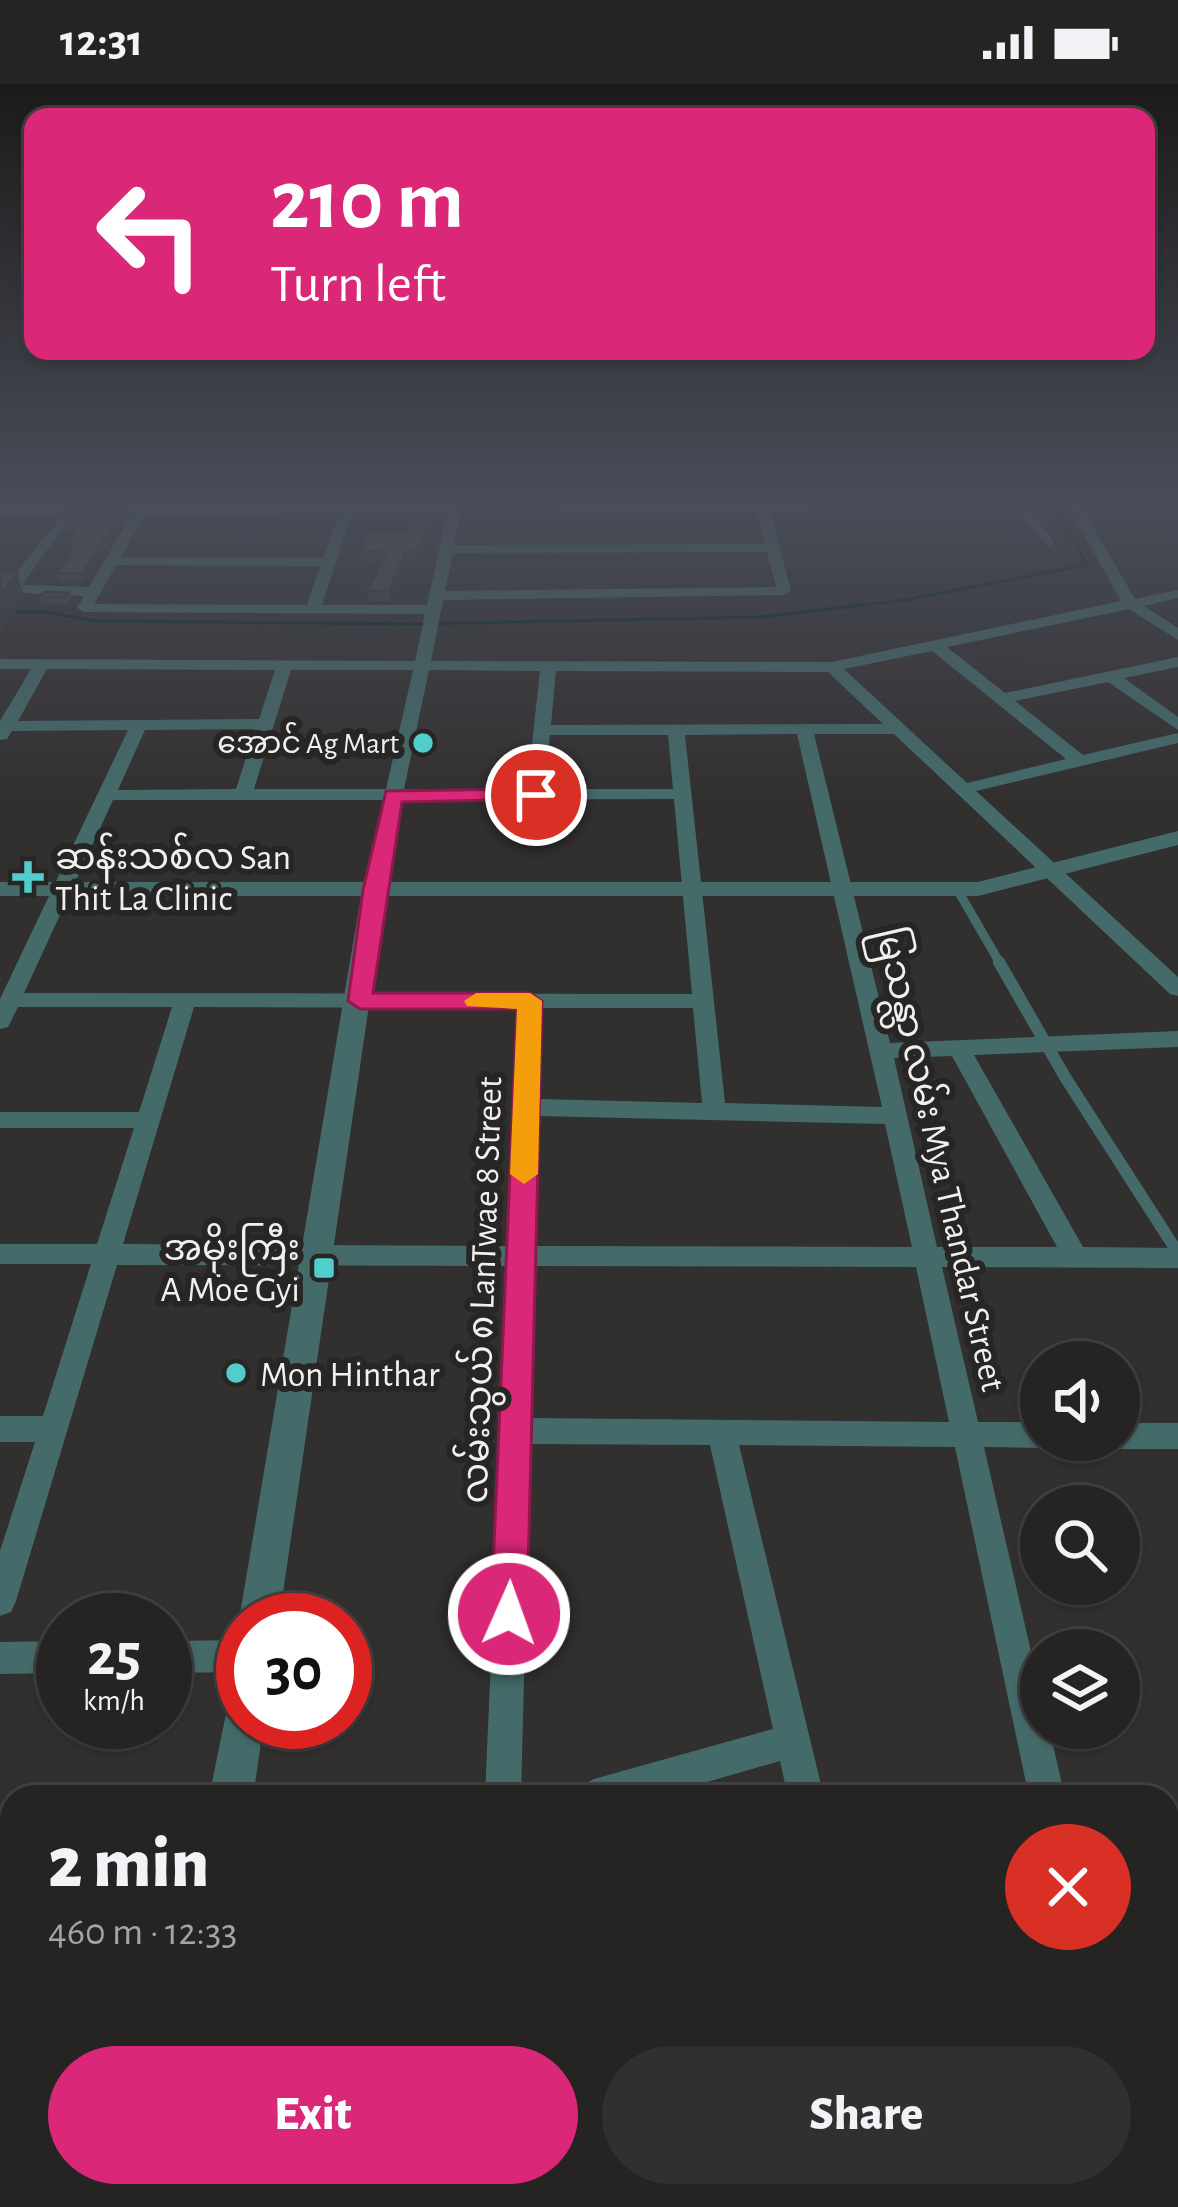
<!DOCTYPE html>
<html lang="en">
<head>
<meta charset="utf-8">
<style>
	body { margin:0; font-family:"Alegreya Sans","Noto Sans Myanmar",sans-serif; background:#322f30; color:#f1f3f6; height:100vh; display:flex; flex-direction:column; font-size:45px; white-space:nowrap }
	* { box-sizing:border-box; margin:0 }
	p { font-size:39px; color:#a4a4a6 }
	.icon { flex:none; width:66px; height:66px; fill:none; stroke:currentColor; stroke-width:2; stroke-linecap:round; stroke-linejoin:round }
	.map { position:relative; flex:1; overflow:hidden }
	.panel { position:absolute; left:0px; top:1701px; width:1179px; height:423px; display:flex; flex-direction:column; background:#262323; border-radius:36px 36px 0 0; box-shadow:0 3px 9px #0004,0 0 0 3px #424041 }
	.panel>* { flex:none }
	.top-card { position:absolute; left:24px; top:24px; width:1131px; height:252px; border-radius:24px; box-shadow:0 3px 9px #0004,0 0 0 3px #424041; background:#db2777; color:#fff; overflow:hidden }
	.buttons { position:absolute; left:1020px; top:1257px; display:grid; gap:24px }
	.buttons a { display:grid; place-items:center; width:120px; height:120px; border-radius:50%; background:#262323; box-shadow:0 3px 9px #0004,0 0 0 3px #424041; font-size:60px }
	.speed { position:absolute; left:36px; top:1509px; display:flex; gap:24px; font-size:60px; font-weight:700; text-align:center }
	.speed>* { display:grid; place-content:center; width:156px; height:156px; border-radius:50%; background:#262323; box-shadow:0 3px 9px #0004,0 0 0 3px #424041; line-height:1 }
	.speed small { font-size:30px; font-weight:400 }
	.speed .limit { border:18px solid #d22; background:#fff; color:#111 }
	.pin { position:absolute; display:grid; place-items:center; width:102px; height:102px; color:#fff; margin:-51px; border:6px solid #fff; border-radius:50%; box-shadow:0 3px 12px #0007 }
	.me { position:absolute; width:132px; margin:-66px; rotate:2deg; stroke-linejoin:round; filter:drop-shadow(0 0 9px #0008) }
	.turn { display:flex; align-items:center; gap:42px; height:252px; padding:0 48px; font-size:54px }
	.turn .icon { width:156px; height:156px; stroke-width:2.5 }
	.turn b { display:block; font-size:84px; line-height:102px }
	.round { display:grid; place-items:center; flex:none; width:126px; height:126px; border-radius:63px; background:#322f30 }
	.headline { display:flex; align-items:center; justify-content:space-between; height:204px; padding:0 48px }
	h1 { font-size:72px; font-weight:800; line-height:90px }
	.button { display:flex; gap:24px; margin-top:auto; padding:24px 48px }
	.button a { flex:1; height:138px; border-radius:72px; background:#db2777; color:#fff; font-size:48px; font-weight:800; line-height:138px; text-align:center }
	.button a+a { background:#322f30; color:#f1f3f6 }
	.status { display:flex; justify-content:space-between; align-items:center; height:84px; padding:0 60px; background:#262323; direction:ltr }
	.status svg { height:33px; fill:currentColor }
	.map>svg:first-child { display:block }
</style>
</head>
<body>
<div class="status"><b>12:31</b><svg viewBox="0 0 49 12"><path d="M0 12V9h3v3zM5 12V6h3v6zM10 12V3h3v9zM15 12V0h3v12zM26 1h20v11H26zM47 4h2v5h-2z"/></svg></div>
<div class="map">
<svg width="1178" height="2123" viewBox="0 0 1178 2123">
	<rect width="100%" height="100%" fill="#322f2f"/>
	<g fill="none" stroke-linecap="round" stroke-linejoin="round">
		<!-- stream -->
		<path stroke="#032525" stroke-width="3" d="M1054 423 1178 425
			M0 528H47L95 537 414 540 761 533 905 516 1087 481 1052 420"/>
		<!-- service-far2 -->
		<path stroke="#446b6a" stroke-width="8" d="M1020 420 1049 458"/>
		<!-- service-far1 -->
		<path stroke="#446b6a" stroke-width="9" d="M957 805 1001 881"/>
		<!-- service -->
		<path stroke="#446b6a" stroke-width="12" d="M999 878 1065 993 1178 1169"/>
		<!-- minor -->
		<path fill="#446b6a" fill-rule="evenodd" d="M462 420 454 461 765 460 757 428H555L553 425 560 421 965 423 958 427 771 428 791 507 784 511 443 516 431 577 832 578 1121 517 1067 420H1080L1135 515 1178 506V514L1144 522 1178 544V556L1129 525 947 563 1005 609 1178 573V583L1124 594 1178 633V646L1108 598 1015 617 1083 671 1178 649V659L976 707 1178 893V912L1170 910 894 650H814L890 959 1178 947V963L974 971 1083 1163 1178 1164V1184L942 1183 978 1338H1041V1356H1053L1041 1364 984 1363 1041 1611V1644H1049L1065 1713H1029L955 1363 739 1361 824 1713H788L780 1677 655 1713H576L582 1701 594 1695 773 1645 710 1361 530 1360 521 1713H485L508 1182 117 1181 16 1517 11 1528 0 1532V1467L35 1358H0V1332H43L91 1180H0V1160H97L134 1044H0V1028H139L172 923H18L8 943 0 945V915L128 646 12 647 7 655 0 656V637L31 585H0V575L415 577 425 530 84 528 77 524 84 512 0 508V500H7L61 433 68 437 22 501 89 503 132 430H0V422ZM339 429 323 474 121 473 145 430ZM352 429H447L427 521H322ZM767 468 776 503 445 507 453 469ZM116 481 320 482 307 521 94 520ZM932 567 1066 675 967 699 844 585ZM47 585 275 586 259 635 18 637ZM291 586H413L386 705H254ZM429 586 540 587 527 705H404ZM556 587 828 588 883 640 551 641ZM255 645 236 705 118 706 145 646ZM797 650 882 1023 725 1019 685 651ZM550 651H668L673 705H545ZM674 715 692 910 24 909 113 716H384L364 806 374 812 384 806 402 716ZM194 923 519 924 509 1162 123 1160ZM541 924H693L702 1019 538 1015ZM952 972 1057 1163H937L894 974ZM538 1032 885 1040 912 1163 535 1162ZM534 1182 916 1183 949 1338 530 1334Z
			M1119 1339H1178V1365H1119L1109 1361 1106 1356H1119Z
			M243 1556V1588L165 1589V1557Z
			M63 1557V1589L0 1590V1558Z
			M1178 1907V1945L1167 1948V1910Z
			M466 2112H518L513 2123H461Z"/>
		<!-- tertiary -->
		<path fill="#446b6a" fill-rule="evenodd" d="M1178 747V761L978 812H385L279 1536H243V1545L239 1536 361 812H0V798H978Z
			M243 1614V1638H264L253 1713H209L228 1620Z
			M197 2112H249V2123H197Z"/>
	</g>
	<!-- wall -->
	<path fill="#434040" d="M124 434 84 498H58L56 489 69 474 73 448 66 449 63 441Z
		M434 435 435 444 412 487 411 476H407L390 517H369L368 507 382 477H361L360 468 408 448Z
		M69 509 71 516 68 520 42 519 40 513Z"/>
	<!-- shaded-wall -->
	<path fill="#373434" d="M122 427 124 434 84 498 82 490Z
		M434 435 435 444 412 487 411 477Z
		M406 467 407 476 390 517 389 507Z
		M17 489 25 514 0 551V513Z"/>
	<!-- building -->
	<path fill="#4e4a4a" stroke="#373434" stroke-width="3" d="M69 427H122L82 490 56 489 69 474 74 440 63 441Z
		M434 435 411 477 410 467H406L389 507H368L386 467 360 468 367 448H408L407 436Z
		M0 487 17 489 0 513Z
		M44 508 69 509 66 513H40Z"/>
	<!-- sky -->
	<linearGradient id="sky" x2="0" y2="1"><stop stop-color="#1c1a1a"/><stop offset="0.58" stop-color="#494d58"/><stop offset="1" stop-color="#494d58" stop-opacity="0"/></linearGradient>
	<rect width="1178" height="718" fill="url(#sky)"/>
	<!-- route -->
	<path fill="#db2777" stroke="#8e194d" stroke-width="3" d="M536 705 546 711 543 715 402 718 373 909H530L542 917 527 1530 522 1542 509 1548 496 1542 491 1530 517 925H360L348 917 363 806 386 707Z"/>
	<!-- slow -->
	<path fill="#f59e0b" d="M476 909H530L542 917 538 1090 524 1100 510 1090 517 925 467 922 464 917Z"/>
	<!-- markers -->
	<g fill="#53cdcb" stroke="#282525" stroke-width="4.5">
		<circle cx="423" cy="659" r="12"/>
		<path d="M22 775h12v12h12v12h-12v12h-12v-12h-12v-12h12z"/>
		<rect x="312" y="1172" width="24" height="24" rx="6"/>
		<circle cx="236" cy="1289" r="12"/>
	</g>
	<g text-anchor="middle" stroke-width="12" stroke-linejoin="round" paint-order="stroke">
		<!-- far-poi labels -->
		<g font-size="30" fill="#f2efef" stroke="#282525" text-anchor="end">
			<text x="399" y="669">အောင် Ag Mart</text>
		</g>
		<!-- poi labels -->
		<g font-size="36" fill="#f2efef" stroke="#282525" text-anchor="start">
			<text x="55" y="785">ဆန်းသစ်လ San<tspan x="55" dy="41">Thit La Clinic</tspan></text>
			<text x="300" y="1176" text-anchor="end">အမိုးကြီး<tspan x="300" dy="41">A Moe Gyi</tspan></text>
			<text x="260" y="1302">Mon Hinthar</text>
		</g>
		<!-- street labels -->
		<g font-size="36" fill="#f2efef" stroke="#282525">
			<text transform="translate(942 1075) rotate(77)" y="13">မြသန္လာ လမ်း Mya Thandar Street</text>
			<text transform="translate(481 1206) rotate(-88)" y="13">လမ်းသွယ် ၈ LanTwae 8 Street</text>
		</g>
	</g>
</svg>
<div class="buttons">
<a><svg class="icon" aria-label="sound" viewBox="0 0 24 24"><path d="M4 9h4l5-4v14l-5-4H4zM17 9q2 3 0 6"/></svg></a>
<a><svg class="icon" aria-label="search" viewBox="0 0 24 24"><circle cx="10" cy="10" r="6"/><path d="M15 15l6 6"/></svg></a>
<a><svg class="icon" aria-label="layers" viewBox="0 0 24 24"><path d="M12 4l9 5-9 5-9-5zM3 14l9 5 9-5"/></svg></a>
</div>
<div class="speed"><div>25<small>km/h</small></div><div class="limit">30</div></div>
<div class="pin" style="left:536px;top:711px;background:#d93025"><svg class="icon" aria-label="arrive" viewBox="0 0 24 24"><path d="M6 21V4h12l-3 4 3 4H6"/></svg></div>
<svg class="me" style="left:509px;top:1530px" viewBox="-20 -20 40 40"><circle r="17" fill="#db2777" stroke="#fff" stroke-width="3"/><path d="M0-11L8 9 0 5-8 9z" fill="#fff"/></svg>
<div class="top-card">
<div class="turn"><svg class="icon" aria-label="left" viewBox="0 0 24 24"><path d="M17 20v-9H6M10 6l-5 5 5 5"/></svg><div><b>210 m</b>Turn left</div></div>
</div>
<section class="panel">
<div class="headline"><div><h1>2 min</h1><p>460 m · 12:33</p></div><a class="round" style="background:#d93025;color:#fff"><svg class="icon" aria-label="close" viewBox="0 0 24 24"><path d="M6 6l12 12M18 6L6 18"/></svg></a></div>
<div class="button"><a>Exit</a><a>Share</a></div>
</section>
</div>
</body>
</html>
